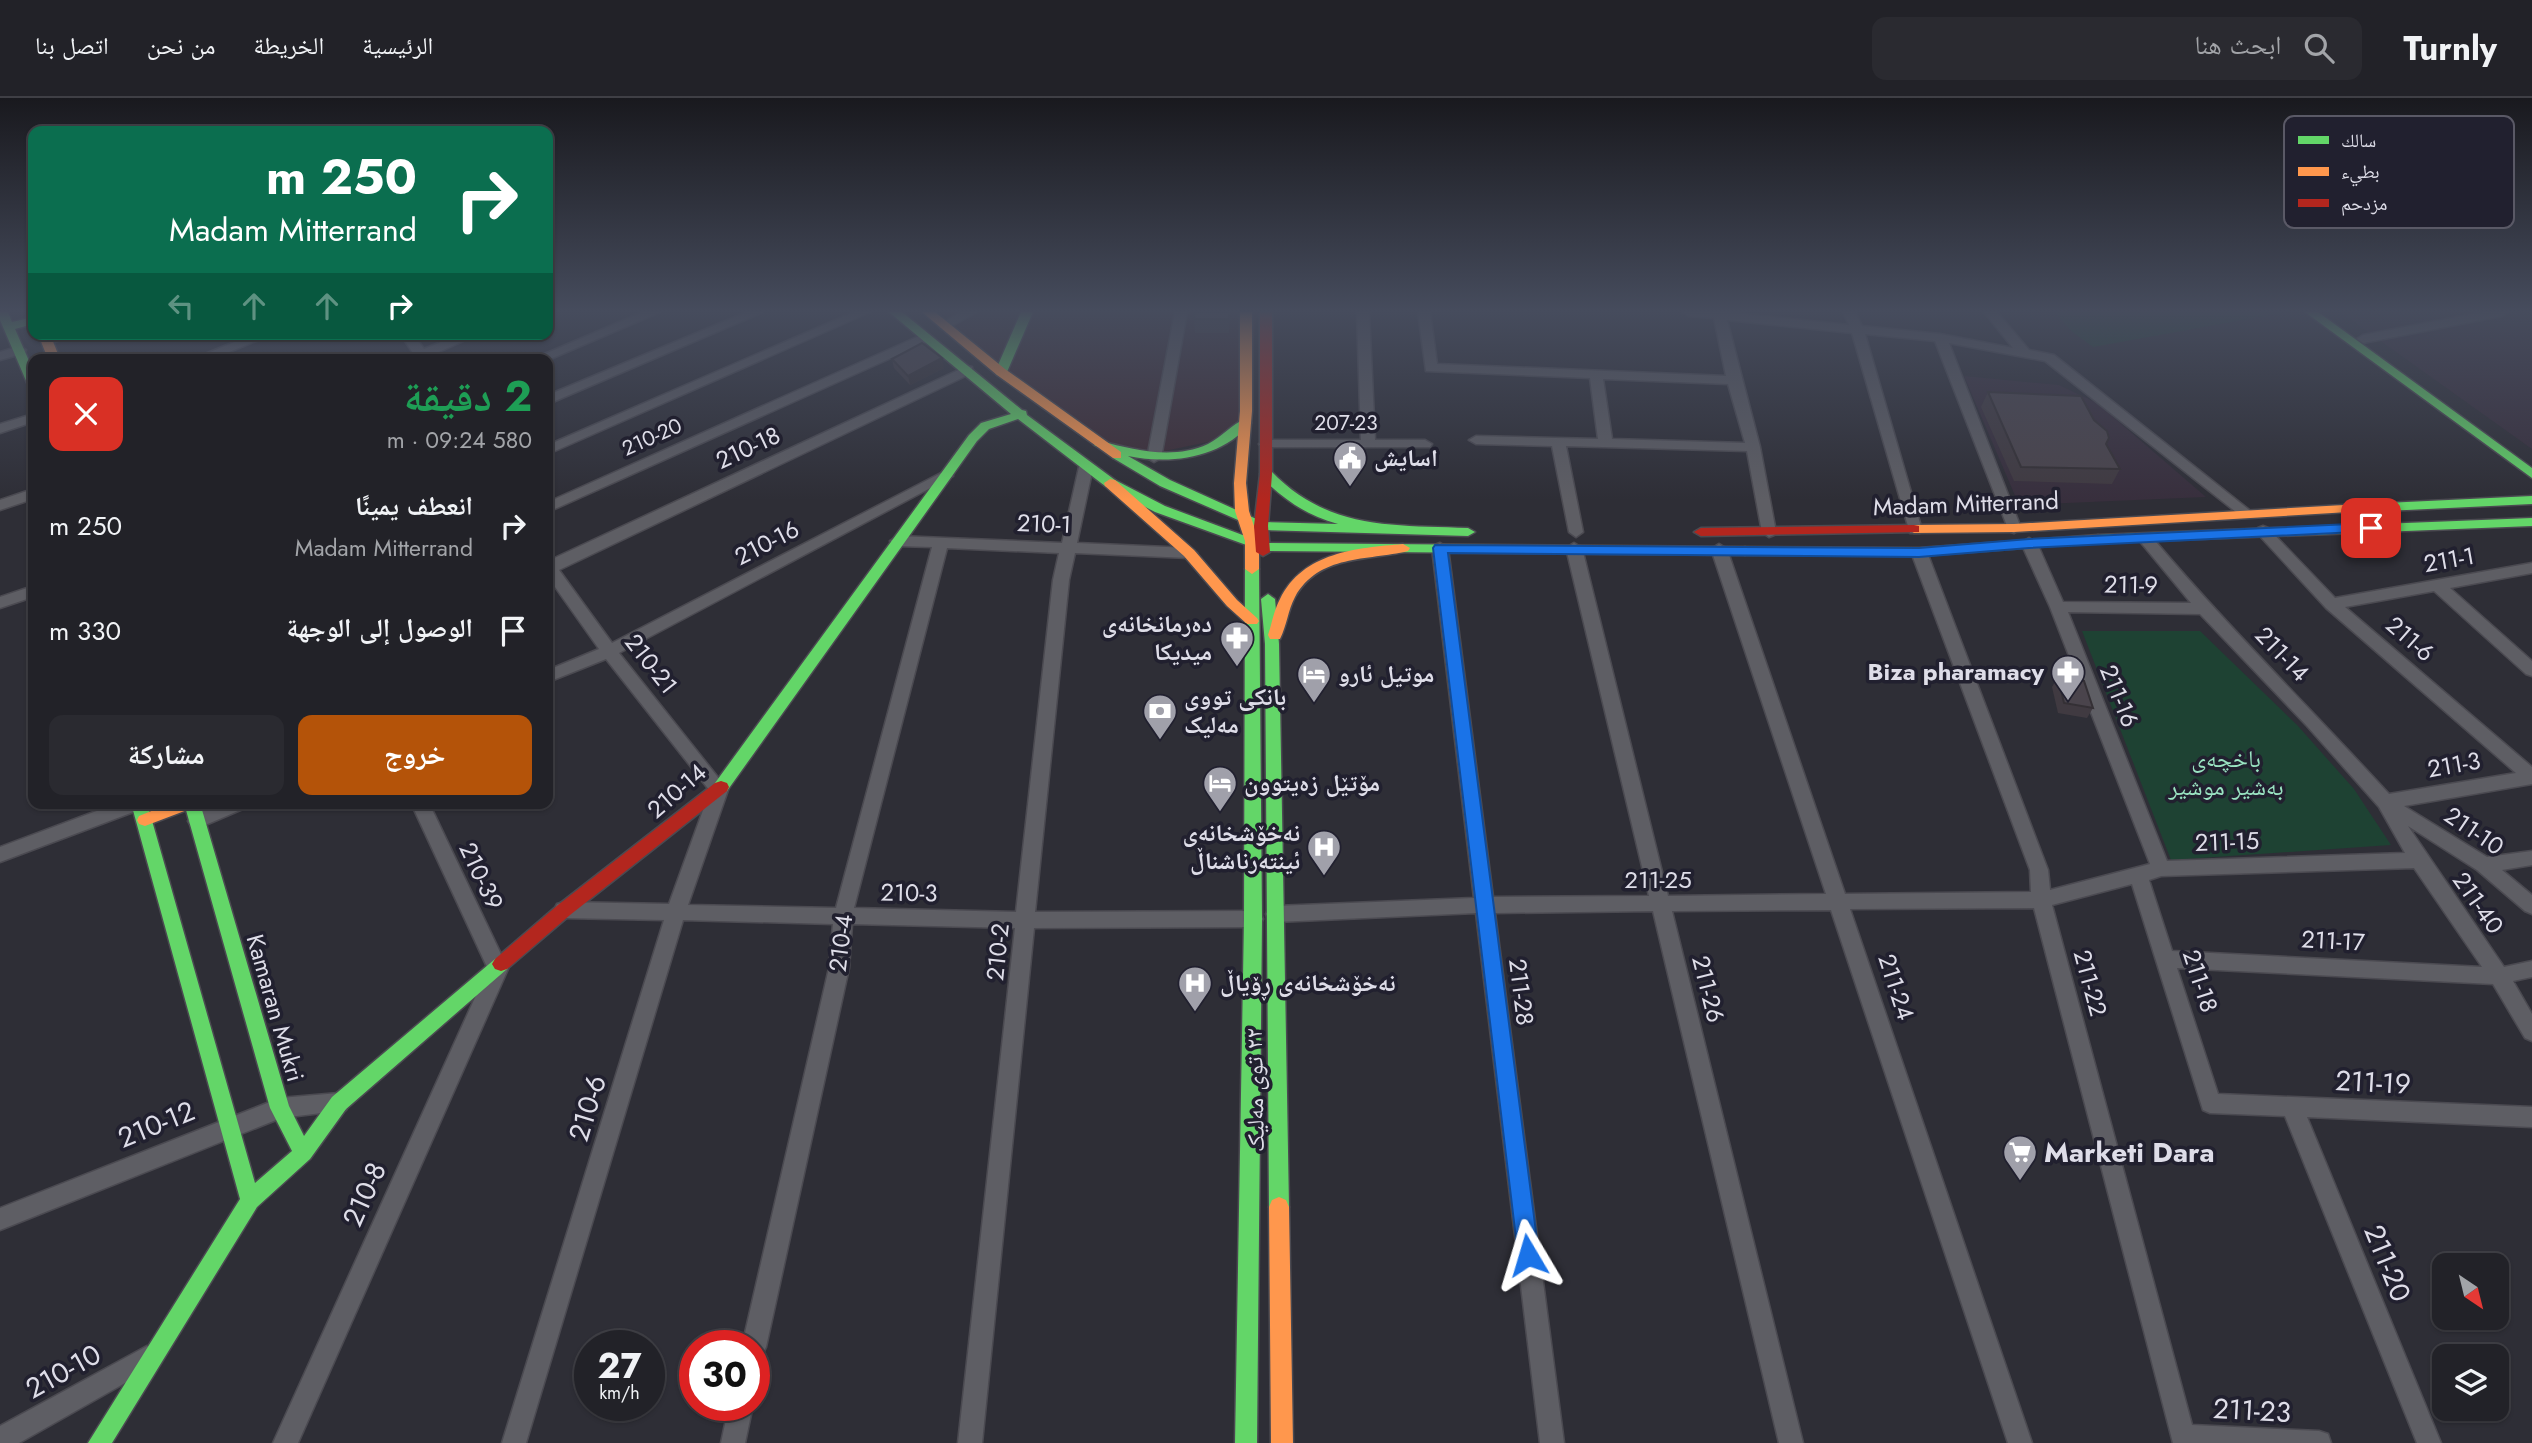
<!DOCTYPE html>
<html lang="ar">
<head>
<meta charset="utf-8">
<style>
	body { margin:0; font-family:Jost,"Noto Naskh Arabic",sans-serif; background:#2a2a30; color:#f1f3f6; direction:rtl; height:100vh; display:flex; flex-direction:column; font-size:26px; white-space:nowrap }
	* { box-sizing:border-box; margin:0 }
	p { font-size:23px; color:#a2a4a8 }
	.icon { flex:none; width:38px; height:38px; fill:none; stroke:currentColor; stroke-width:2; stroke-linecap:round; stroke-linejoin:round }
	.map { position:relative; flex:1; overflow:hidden; direction:ltr }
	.panel { position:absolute; left:28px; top:256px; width:525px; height:455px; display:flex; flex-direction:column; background:#222228; border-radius:14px; box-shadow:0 2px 5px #0004,0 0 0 2px #3f3f45; direction:rtl }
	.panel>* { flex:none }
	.guide { position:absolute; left:28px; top:28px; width:525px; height:214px; border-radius:14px; box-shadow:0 2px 5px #0004,0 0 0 2px #3f3f45; direction:rtl; background:#0b6e4f; color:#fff; overflow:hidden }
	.needle { width:46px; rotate:145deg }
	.buttons { position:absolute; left:2432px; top:1155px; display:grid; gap:14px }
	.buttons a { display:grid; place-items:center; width:77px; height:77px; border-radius:14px; background:#222228; box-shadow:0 2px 5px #0004,0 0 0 2px #3f3f45; font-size:35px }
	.speed { position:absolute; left:574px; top:1232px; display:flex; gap:14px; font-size:35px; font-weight:700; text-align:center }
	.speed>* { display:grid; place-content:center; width:91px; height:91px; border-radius:50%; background:#222228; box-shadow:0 2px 5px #0004,0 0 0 2px #3f3f45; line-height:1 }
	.speed small { font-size:18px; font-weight:400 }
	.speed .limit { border:10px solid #d22; background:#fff; color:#111 }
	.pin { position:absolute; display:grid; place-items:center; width:60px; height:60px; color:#fff; margin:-30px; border-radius:14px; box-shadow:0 4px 10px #0006 }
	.me { position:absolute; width:77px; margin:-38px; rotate:353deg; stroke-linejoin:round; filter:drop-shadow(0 0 5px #0008) }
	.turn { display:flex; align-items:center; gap:24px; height:147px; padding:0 21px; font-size:32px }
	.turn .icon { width:91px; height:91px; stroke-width:2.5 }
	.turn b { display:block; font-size:49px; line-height:60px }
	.lanes { display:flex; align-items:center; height:66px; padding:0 21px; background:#0003; justify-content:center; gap:35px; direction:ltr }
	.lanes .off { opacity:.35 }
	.round { display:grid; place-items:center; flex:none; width:74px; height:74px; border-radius:14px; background:#2a2a30 }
	.headline { display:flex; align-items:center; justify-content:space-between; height:119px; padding:0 21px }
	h1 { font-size:42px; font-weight:700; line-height:52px; color:#1e9e55 }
	.cta { display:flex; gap:14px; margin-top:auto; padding:14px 21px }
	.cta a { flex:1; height:80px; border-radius:14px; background:#b45309; color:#fff; font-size:28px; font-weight:700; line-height:80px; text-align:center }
	.cta a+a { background:#2a2a30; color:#f1f3f6 }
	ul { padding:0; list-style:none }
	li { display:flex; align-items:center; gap:21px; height:105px; padding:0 21px }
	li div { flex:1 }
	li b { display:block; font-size:26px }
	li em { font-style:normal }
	header { display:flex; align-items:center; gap:42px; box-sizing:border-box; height:98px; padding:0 35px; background:#222228; border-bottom:2px solid #3f3f45 }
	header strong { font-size:33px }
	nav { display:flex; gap:38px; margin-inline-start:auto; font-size:24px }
	.search { width:490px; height:63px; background:#2a2a30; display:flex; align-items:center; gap:18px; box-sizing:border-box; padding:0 24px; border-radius:14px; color:#a2a4a8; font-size:26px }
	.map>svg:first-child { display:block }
</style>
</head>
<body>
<header>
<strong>Turnly</strong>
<div class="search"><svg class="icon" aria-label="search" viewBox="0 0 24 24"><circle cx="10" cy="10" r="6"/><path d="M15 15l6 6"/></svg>ابحث هنا</div>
<nav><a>الرئيسية</a><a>الخريطة</a><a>من نحن</a><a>اتصل بنا</a></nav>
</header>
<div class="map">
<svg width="2532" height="1345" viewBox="0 0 2532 1345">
	<rect width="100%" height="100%" fill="#2e2e36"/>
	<!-- commercial -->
	<path fill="#3d2d37" d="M940 214H1257L1245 322 1222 341 1155 355 1103 343 1003 270Z"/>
	<!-- education -->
	<path fill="#382f3d" d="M2340 214H2532V351Z
		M1964 278 2059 287 2097 305 2206 399 2019 407Z"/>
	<!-- green -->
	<path fill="#1e4233" d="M2055 214H2287L2093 249 2071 233Z
		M2082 533H2200L2298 628 2354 691 2391 747 2171 762Z"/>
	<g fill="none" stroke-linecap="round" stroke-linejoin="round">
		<!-- street casing -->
		<g stroke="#4b4a51" stroke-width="3">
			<path id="street" d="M643 214H660L548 262 533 261Z
				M747 214H763L548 306V297Z
				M854 214H870L548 356V347Z
				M961 214H977L948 230H940L938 227Z
				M1175 214H1187L1161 360 1154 364 1147 360Z
				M1357 214H1369L1375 342H1425L1432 346 1430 349H1261L1259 346 1266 342H1361Z
				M1418 214H1430L1437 266 1726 278 1714 220 1689 218 1683 214H1724L1849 227 1843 214H1855L1862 228 1940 236 2013 250 1984 214H1997L2029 252 2054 257 2253 415 2251 418H2241L2045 263 1949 245 2021 430 2014 435 2009 433 1935 243 1865 236 1922 432 1920 435H1910L1852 235 1727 222 1760 349 1776 434 1774 437 1769 439 1762 434 1747 353 1566 348 1583 434 1576 439 1569 434 1552 348 1476 346 1469 342 1476 338 1598 341 1590 280 1426 273ZM1603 281 1728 286 1745 345 1612 341Z
				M2483 214H2508L2502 218 2363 245 2357 241 2363 237Z
				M926 235 932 239 931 242 548 414V404Z
				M55 236H75L47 247 41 243Z
				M254 236H273L212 261H193Z
				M400 236H413L424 251 461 236H479L423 261H405L413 255Z
				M20 248 26 252 25 255 0 262V254Z
				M967 268 972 269V275L559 472 612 545 941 375H951L953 378 619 555 728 692 688 807 836 810 932 449 898 448 890 443 898 438 1062 445 1079 369 1086 365 1093 369 1077 445 1189 450 1197 455 1189 460 1075 455 1069 482 1035 814 1253 813 1260 815 1263 821 1260 827 1253 829 1034 830 982 1345H958L1015 830 852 826 849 870 766 1249 762 1257 754 1261V1248H742L829 870 833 826 683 822 526 1345H502L664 822 564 820 557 818 554 812 557 806 564 804 669 806 710 693 606 561 548 584V572L599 551 548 479V463ZM947 450 1059 455 1053 482 1016 814 854 810Z
				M33 316V324L0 335V326Z
				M33 391V401L0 412V402Z
				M2263 428 2268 430 2335 500 2532 465V475L2450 490 2532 563V578L2526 576 2434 493 2345 509 2532 669V686L2404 708 2487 759 2532 753V767L2502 772 2532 797V816L2525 813 2477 772 2408 728 2504 869 2532 863V879L2513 883 2532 916V943L2525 940 2493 886 2177 870 2218 996 2532 1009V1029L2307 1019 2441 1345H2417L2285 1018 2210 1015 2203 1012 2132 786 2052 807 2192 1327 2319 1333 2328 1336 2331 1345H2173L2034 810 1850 811 2032 1345H2008L1831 812 1672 813 1803 1345H1779L1653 813 1495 815 1564 1345H1540L1476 815 1276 824 1269 822 1266 816 1269 810 1276 808 1474 800 1432 450 1435 447 1440 445 1448 450 1493 799 1649 798 1566 450 1574 445 1582 450 1668 798 1826 796 1711 451 1719 446 1727 451 1845 796 2031 794 2030 772 1911 454 1914 451H1924L1927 454 2048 772 2050 792 2150 766 2050 509 2021 445 2029 440 2037 445 2063 504 2191 505 2138 441 2141 438H2151C2227 528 2310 610 2389 696L2516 675 2326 510 2258 436 2256 433 2258 430ZM2068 514 2200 516 2307 628 2379 709 2405 755 2167 763ZM2414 770 2482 869 2172 853 2149 782 2161 778Z
				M33 488V499L0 510V499Z
				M118 705H147L144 710 0 764V749Z
				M221 705H248L245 710 203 728H191L188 723 191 718Z
				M411 705H429L508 871 298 1345H273L488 871Z
				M339 995 346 998 350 1005 346 1012 281 1020 0 1132V1110L280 1000Z
				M147 1248 155 1252 159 1260 155 1268 19 1345H0V1328Z
				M729 1307H753L745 1345H721Z"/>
		</g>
		<!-- fast casing -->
		<g stroke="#4b4a51" stroke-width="3">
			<path id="fast" d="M0 214H8L12 224 33 219V226L15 231 33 272V289L27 285 0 222Z
				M889 214H902L1022 312 1026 313 1027 317 1115 382 1165 408 1264 445 1745 449 1752 453 1745 457 1263 453 1155 414 1105 388 1018 321 989 331 977 343 727 693H715L713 689 715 685 969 337 981 325 1011 316Z
				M1021 214H1033L1007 274 1001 278 997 277 995 274Z
				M2305 214H2318L2532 370V380Z
				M1245 321 1251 325C1221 360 1172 367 1128 358L1170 382 1263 424 1338 426C1306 417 1284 402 1261 379L1260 376 1266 372 1271 373C1328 432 1391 427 1468 430L1475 434 1468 438 1261 432 1160 388 1113 360 1112 355 1094 347 1100 343C1135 352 1173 362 1208 346 1222 339 1232 326 1245 321Z
				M2532 398V406L2344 415 2337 411 2344 407Z
				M2532 420V428L2098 445 2091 441 2098 437Z
				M1252 466 1259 471 1262 821 1257 1345H1235L1244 821 1245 471Z
				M1268 496 1275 501 1279 546 1289 1109 1286 1116 1279 1119 1272 1116 1269 1109 1265 546 1261 501Z
				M131 705H147L255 1085 292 1053 270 1010 184 705H200L289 1008 304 1038 332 999 495 861 501 859 507 861 510 866 507 871 346 1011 310 1061 257 1109 112 1345H88L240 1101Z"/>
		</g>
		<!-- slow casing -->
		<g stroke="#4b4a51" stroke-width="3">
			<path id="slow" d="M922 214H935L1005 271 1121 354V360H1113L997 277Z
				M1240 214H1252V313L1246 385 1249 413 1259 443V471L1252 476 1245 471V443L1235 413 1234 385 1240 313Z
				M38 236H50L60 261H48Z
				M1110 381 1115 382 1194 452 1237 502 1257 520 1259 523 1257 526H1247L1227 508 1184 458 1105 388 1104 385Z
				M2344 407 2349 408V414L2014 434 1914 435 1907 431 1914 427 2014 426Z
				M2098 437 2105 441 2103 444 1919 458 1745 457 1738 453 1745 449 1919 450Z
				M1403 446 1410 450 1408 453C1367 463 1319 456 1295 499 1288 512 1287 527 1280 541H1270L1268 537C1272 525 1274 512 1280 501 1303 454 1357 450 1403 446Z
				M171 705H197L195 709 145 728 139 726 137 722 139 718Z
				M1279 1099 1286 1102 1289 1109 1293 1345H1271L1269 1109 1272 1102Z"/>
		</g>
		<!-- jam casing -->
		<g stroke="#4b4a51" stroke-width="3">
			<path id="jam" d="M1260 214H1272V376L1268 428 1270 454 1263 458 1256 454 1254 428 1260 376Z
				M1914 427 1919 428V434L1701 438 1694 434 1701 430Z
				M721 683 727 685 729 689 727 693 570 817 507 871 501 873 495 871 492 866 495 861 558 807 715 685Z"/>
		</g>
		<!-- street -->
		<use href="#street" fill="#5e5e64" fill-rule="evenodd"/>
		<!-- fast -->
		<use href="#fast" fill="#63d668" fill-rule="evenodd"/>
		<!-- slow -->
		<use href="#slow" fill="#ff974d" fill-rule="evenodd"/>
		<!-- jam -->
		<use href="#jam" fill="#b3261e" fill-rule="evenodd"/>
	</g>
	<!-- wall -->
	<path fill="#403a41" d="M1230 214 1229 235H1195L1194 221Z
		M892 261 944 270 910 287 894 270Z
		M1988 294 2106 346 2120 371 2112 386 2014 383 1981 309Z
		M2058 579 2093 610 2087 620 2058 615 2052 589Z"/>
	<!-- shaded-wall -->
	<path fill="#343035" d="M942 260 944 270 910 287 908 278Z"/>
	<!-- building -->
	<path fill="#4a444c" stroke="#343035" stroke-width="2" d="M1195 214H1229V221H1194Z
		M922 245 942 260 908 278 892 261Z
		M1988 294 2081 298 2094 322 2107 333 2109 340 2106 346 2120 371 2021 369Z
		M2058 579 2084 583 2093 610 2064 605Z"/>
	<!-- sky -->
	<linearGradient id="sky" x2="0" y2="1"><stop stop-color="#19191e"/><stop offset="0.53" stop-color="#464c5d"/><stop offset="1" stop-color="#464c5d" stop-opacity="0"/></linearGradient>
	<rect width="2532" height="402" fill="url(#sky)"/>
	<!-- route -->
	<path fill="#1a73e8" stroke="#114b97" stroke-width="2" d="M2371 425 2377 430 2376 433 2029 450 1919 459 1448 455 1539 1157 1536 1164 1528 1167 1521 1164 1518 1157 1433 450 1435 447 1919 450 2029 441Z"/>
	<!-- icons -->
	<defs>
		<g id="civic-pin" transform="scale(1.75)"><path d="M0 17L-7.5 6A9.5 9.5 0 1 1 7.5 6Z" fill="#a0a0aa" stroke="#21202f"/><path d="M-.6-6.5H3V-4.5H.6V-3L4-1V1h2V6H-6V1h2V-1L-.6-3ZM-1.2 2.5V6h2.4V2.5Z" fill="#fff"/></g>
		<g id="pharmacy-pin" transform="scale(1.75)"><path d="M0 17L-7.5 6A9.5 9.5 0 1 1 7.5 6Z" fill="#a0a0aa" stroke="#21202f"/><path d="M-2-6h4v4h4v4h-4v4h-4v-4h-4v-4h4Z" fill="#fff"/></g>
		<g id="hotel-pin" transform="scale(1.75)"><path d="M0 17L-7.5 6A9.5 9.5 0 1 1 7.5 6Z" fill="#a0a0aa" stroke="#21202f"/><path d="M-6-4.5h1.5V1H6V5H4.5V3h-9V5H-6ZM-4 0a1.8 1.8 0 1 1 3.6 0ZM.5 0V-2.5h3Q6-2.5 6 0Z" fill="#fff"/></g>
		<g id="bank-pin" transform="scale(1.75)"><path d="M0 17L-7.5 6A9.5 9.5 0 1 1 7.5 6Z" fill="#a0a0aa" stroke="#21202f"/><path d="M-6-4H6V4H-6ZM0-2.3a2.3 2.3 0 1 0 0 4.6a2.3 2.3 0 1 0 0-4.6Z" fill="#fff"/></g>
		<g id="hospital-pin" transform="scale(1.75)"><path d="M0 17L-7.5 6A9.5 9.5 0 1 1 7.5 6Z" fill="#a0a0aa" stroke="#21202f"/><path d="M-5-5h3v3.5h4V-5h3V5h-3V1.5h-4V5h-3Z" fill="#fff"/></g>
		<g id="supermarket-pin" transform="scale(1.75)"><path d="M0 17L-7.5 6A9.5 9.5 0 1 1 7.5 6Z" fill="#a0a0aa" stroke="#21202f"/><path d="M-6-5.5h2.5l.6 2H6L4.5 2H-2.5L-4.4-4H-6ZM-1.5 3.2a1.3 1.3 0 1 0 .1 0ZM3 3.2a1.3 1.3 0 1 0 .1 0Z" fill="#fff"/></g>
	</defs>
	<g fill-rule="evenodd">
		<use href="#civic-pin" x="1350" y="360"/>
		<use href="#pharmacy-pin" x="1237" y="540"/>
		<use href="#pharmacy-pin" x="2068" y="574"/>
		<use href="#hotel-pin" x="1314" y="576"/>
		<use href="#bank-pin" x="1160" y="613"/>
		<use href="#hotel-pin" x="1220" y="685"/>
		<use href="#hospital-pin" x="1324" y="749"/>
		<use href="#hospital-pin" x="1195" y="885"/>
		<use href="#supermarket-pin" x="2020" y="1054"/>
	</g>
	<g text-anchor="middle" stroke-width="7" stroke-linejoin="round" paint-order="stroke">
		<!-- far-street labels -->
		<g font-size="21" fill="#dedde8" stroke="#21202f">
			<text x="1346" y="332">207-23</text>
			<text transform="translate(652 339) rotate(-24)" y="7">210-20</text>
		</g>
		<!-- street labels -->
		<g font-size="24" fill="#dedde8" stroke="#21202f">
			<text transform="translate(748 350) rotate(-25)" y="8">210-18</text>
			<text transform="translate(1966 406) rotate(-2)" y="8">Madam Mitterrand</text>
			<text transform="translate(1044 426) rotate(2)" y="8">210-1</text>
			<text transform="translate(767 445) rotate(-27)" y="8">210-16</text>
			<text transform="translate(2449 462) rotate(-10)" y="8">211-1</text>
			<text transform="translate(2131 487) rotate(1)" y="8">211-9</text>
			<text transform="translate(2410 541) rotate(41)" y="8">211-6</text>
			<text transform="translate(2282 556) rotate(46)" y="8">211-14</text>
			<text transform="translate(651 566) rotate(52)" y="8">210-21</text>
			<text transform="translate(2119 598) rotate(68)" y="8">211-16</text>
			<text transform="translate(2454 667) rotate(-10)" y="8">211-3</text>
			<text transform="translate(677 693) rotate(-41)" y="8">210-14</text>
			<text transform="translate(2474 733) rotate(34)" y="8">211-10</text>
			<text transform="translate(2227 744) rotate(-2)" y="8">211-15</text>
			<text transform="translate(481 778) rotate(65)" y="8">210-39</text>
			<text x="1658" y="790">211-25</text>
			<text transform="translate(909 795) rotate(1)" y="8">210-3</text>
			<text transform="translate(2478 805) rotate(55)" y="8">211-40</text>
			<text transform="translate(2333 843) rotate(3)" y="8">211-17</text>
			<text transform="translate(841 845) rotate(-83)" y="8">210-4</text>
			<text transform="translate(998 854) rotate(-84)" y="8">210-2</text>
			<text transform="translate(2200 883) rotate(72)" y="8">211-18</text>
			<text transform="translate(2090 885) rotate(75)" y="8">211-22</text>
			<text transform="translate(1896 889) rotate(72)" y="8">211-24</text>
			<text transform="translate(1708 891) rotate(76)" y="8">211-26</text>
			<text transform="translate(1521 894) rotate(83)" y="8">211-28</text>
			<text transform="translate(275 910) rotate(74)" y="8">Kamaran Mukri</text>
			<text transform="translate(1255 992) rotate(-91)" y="8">٢٢ توی مەلیک</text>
		</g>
		<!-- poi labels -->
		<g font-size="24" font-weight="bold" fill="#dedde8" stroke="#21202f" text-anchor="start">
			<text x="1374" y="368">اسايش</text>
			<text x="1212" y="534" text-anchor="end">دەرمانخانەی<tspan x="1212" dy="28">میدیکا</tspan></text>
			<text x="2044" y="582" text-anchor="end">Biza pharamacy</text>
			<text x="1338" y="584">موتیل ئارو</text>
			<text x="1184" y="607">بانکی تووی<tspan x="1184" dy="28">مه‌لیک</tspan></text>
			<text x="1244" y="693">مۆتێل زەیتوون</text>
			<text x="1300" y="743" text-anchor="end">نەخۆشخانەی<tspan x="1300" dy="28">ئینتەرناشناڵ</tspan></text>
			<text x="1220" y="893">نەخۆشخانەی ڕۆیاڵ</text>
		</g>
		<!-- park labels -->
		<g font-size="24" fill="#9ae4c2" stroke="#21202f">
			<text x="2226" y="669">باخچەی<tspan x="2226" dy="28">بەشیر موشیر</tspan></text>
		</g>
		<!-- near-street labels -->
		<g font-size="28" fill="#dedde8" stroke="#21202f">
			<text transform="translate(2373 984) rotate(3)" y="10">211-19</text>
			<text transform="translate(587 1010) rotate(-73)" y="10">210-6</text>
			<text transform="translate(156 1026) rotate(-22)" y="10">210-12</text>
			<text transform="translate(364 1096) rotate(-66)" y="10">210-8</text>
			<text transform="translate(2388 1165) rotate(68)" y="10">211-20</text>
			<text transform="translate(63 1273) rotate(-29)" y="10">210-10</text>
			<text transform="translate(2252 1312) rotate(3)" y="10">211-23</text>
		</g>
		<!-- near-poi labels -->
		<g font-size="28" font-weight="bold" fill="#dedde8" stroke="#21202f" text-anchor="start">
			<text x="2044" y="1064">Marketi Dara</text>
		</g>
	</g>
	<!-- legend -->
	<rect x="2284" y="18" width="230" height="112" rx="10" fill="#21202f" stroke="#5a5966" stroke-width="2"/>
	<rect x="2298" y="38" width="31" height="8" fill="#63d668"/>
	<rect x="2298" y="69" width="31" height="9" fill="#ff974d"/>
	<rect x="2298" y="101" width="31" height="8" fill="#b3261e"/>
	<g font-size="19" fill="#dedde8">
		<text x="2341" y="49">سالك</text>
		<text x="2341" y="80">بطيء</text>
		<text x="2341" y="112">مزدحم</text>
	</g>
</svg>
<div class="buttons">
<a><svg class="needle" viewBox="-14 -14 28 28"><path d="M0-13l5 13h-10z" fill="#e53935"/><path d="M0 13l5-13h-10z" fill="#a2a4a8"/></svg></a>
<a><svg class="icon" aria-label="layers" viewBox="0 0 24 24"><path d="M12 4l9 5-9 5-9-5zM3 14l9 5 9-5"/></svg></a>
</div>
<div class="speed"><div>27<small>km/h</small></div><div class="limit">30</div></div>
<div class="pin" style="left:2371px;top:430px;background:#d93025"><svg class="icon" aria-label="arrive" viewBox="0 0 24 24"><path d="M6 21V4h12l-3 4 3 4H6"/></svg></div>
<svg class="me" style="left:1528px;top:1157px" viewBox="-20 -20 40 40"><path d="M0-17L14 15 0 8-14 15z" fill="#1a73e8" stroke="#fff" stroke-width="4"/></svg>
<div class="guide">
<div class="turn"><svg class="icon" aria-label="right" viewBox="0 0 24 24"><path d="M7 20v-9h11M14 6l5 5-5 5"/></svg><div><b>250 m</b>Madam Mitterrand</div></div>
<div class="lanes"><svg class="icon off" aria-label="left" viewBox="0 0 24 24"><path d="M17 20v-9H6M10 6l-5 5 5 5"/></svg><svg class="icon off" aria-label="ahead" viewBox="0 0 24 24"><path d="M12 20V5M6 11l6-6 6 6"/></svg><svg class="icon off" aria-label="ahead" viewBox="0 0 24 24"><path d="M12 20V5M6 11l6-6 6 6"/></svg><svg class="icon" aria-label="right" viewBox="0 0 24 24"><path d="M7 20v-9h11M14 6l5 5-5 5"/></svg></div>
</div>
<section class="panel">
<div class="headline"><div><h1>2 دقيقة</h1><p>580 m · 09:24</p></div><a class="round" style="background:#d93025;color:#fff"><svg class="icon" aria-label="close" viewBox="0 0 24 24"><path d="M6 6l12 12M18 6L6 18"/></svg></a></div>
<ul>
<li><svg class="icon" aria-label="right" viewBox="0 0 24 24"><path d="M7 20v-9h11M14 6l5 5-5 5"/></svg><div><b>انعطف يمينًا</b><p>Madam Mitterrand</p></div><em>250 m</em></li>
<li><svg class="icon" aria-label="arrive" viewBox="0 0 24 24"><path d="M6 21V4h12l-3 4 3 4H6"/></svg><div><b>الوصول إلى الوجهة</b></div><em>330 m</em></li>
</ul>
<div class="cta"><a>خروج</a><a>مشاركة</a></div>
</section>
</div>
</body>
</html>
